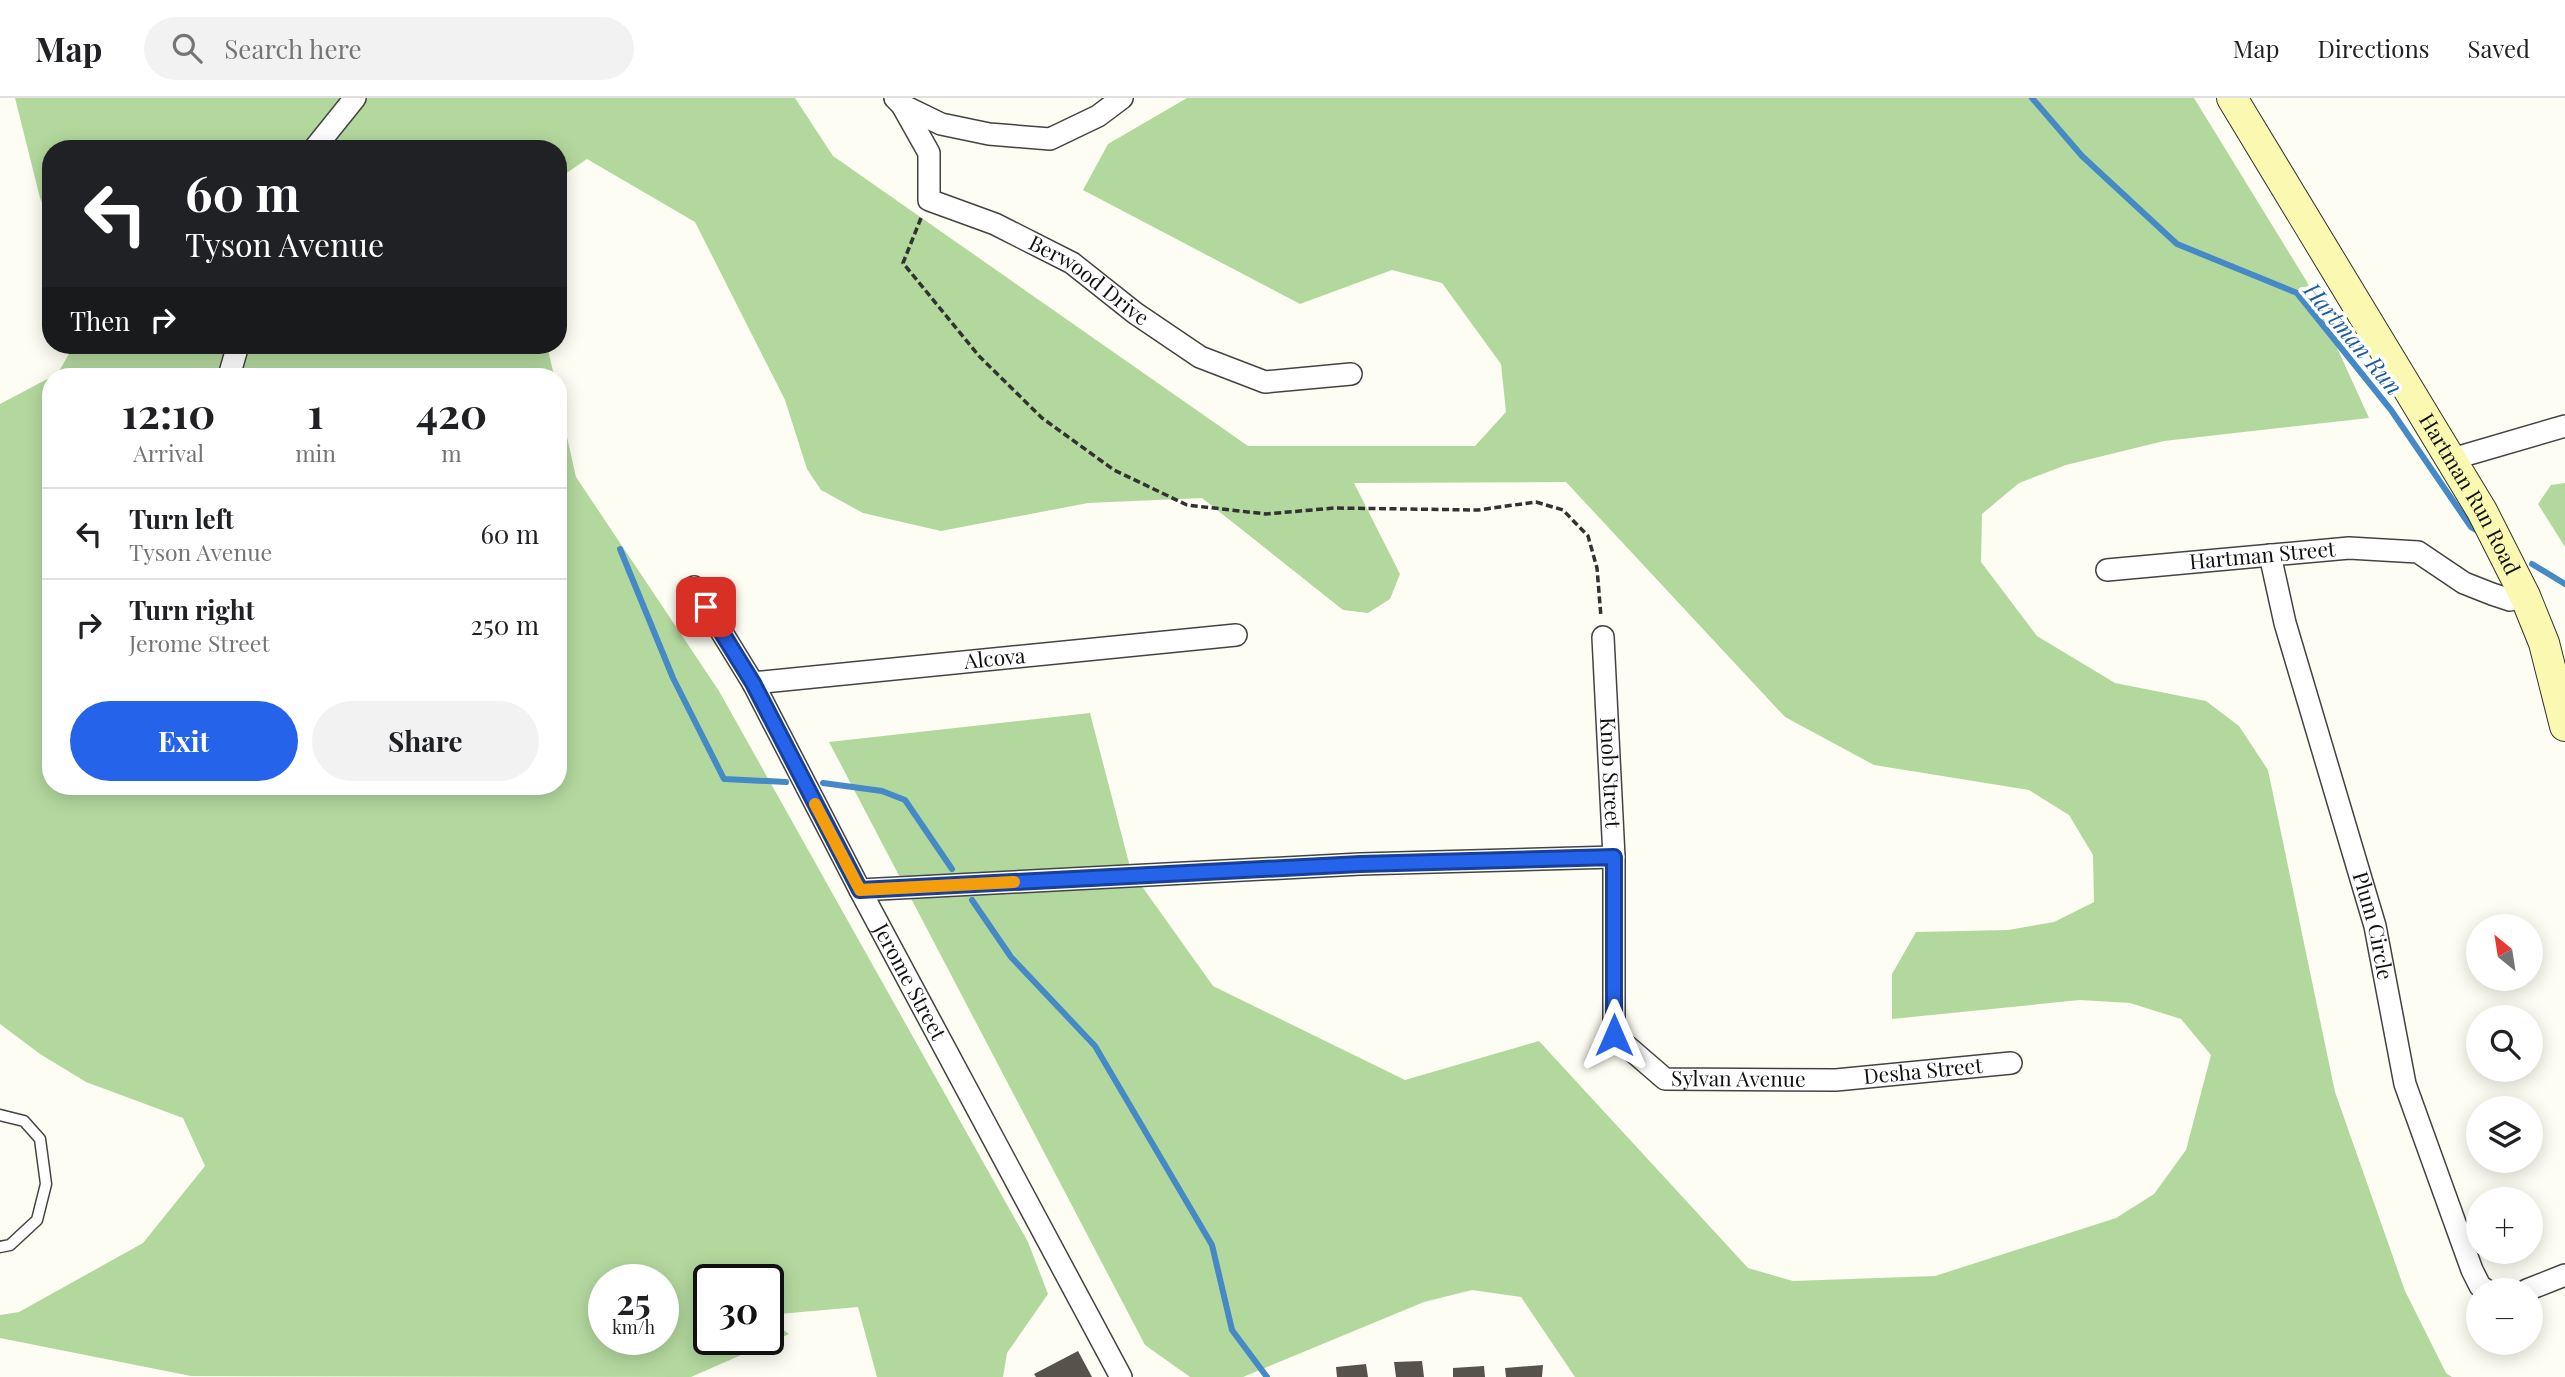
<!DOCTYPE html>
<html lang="en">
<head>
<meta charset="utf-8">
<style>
	body { margin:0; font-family:"Playfair Display",serif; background:#f2f2f2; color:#202124; height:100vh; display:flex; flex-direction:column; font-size:26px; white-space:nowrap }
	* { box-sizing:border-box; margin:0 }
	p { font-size:23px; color:#757577 }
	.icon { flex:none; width:38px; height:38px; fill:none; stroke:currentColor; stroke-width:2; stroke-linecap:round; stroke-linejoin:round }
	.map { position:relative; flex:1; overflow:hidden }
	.details { position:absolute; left:42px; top:270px; width:525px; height:427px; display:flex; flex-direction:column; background:#fff; border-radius:28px; box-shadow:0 4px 18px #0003 }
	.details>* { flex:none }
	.banner { position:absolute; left:42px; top:42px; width:525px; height:214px; border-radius:28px; box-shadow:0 4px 18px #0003; background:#202124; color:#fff; overflow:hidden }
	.needle { width:46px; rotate:330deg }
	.buttons { position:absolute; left:2466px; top:816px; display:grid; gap:14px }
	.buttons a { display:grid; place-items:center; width:77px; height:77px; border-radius:50%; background:#fff; box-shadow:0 4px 18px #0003; font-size:35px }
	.speed { position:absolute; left:588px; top:1166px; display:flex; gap:14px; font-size:35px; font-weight:700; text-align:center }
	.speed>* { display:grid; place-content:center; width:91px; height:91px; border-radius:50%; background:#fff; box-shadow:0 4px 18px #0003; line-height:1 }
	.speed small { font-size:18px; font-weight:400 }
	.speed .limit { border:4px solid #111; border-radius:10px; background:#fff; color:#111 }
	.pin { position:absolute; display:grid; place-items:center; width:60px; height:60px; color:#fff; margin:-30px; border-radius:14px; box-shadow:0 4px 10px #0006 }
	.me { position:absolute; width:77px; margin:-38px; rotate:0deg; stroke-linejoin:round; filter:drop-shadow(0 0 5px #0008) }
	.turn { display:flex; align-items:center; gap:24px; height:147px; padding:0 28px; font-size:32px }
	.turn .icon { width:91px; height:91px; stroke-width:2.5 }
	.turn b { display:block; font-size:49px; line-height:60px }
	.then { display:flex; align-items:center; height:66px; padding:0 28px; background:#0003; gap:14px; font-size:26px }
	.eta { display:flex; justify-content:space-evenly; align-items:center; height:119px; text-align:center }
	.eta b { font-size:42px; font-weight:700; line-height:49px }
	.action { display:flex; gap:14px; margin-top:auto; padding:14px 28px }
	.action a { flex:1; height:80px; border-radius:42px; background:#2563eb; color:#fff; font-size:28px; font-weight:700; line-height:80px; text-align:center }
	.action a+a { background:#f2f2f2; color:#202124 }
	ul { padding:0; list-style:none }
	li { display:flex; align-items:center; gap:21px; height:91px; padding:0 28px; border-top:2px solid #e0e0e0 }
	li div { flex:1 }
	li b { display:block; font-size:26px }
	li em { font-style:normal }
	header { display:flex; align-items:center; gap:42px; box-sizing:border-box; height:98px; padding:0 35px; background:#fff; border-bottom:2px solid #e0e0e0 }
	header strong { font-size:33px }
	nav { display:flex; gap:38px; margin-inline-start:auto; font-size:24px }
	.search { width:490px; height:63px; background:#f2f2f2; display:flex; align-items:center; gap:18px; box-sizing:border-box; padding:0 24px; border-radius:38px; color:#757577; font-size:26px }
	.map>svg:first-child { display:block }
</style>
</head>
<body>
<header>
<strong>Map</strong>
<div class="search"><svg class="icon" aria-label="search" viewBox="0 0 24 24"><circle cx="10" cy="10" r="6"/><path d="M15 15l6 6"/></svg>Search here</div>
<nav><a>Map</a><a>Directions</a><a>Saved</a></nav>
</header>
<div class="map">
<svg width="2565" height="1279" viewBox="0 0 2565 1279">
	<rect width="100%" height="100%" fill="#fefdf3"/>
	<!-- forest -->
	<path fill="#b3d89e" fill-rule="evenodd" d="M15 0H795L833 58 1248 348H1475L1506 314 1501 266 1442 185 1392 172 1300 206 1083 92 1108 46 1187 0H2194L2307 184 2369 320 2164 343 2066 367 2019 385 1982 416 1981 464 2037 538 2115 585 2206 603 2239 628 2268 672 2335 994 2405 1193 2446 1275 2452 1279H1575L1521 1199 1472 1192 1424 1204 1243 1279H1190L1145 1247 829 644 1090 615 1131 773 1213 888 1405 982 1539 943 1748 1170 1793 1183 1935 1178 2116 1120 2154 1096 2186 1052 2211 957 2181 921 2130 905 2080 902 1892 921V876L1916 834 2008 832 2054 824 2094 804 2093 757 2069 717 2029 692 1874 667 1785 619 1566 384 1354 385 1400 476 1390 501 1368 515 1343 512 1202 400 1088 405 941 433 863 415 821 392 807 371 785 302 695 124 587 61 558 81V51H51V125L40 100Z
		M74 247H547L554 278H52L58 275Z
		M51 279V688H558V299L576 379 719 593 1028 1144 1048 1196 1007 1255 1003 1279H877L858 1209 768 1217V1181H709V1241H768V1220L789 1236 691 1279 191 1278 0 1240V1217L19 1214 143 1145 205 1068 183 1020 86 984 40 956 0 926V306ZM604 1181H663V1241H604Z
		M2565 385V449L2538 406 2551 387Z"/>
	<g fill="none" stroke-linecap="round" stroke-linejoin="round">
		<!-- stream -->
		<path stroke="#4589c7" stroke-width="6" d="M2032 0 2082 58 2177 146 2297 195 2391 312 2471 429 2481 435
			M620 451 673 580 724 681 786 684
			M2532 466 2565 486
			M823 685 882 693 905 702 952 771
			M972 802 1011 859 1095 948 1212 1147 1232 1232 1267 1279"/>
	</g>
	<!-- building -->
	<path fill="#58524d" d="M1078 1253 1092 1279H1036L1034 1276Z
		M1422 1263 1424 1279H1396L1394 1264Z
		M1366 1266 1368 1279H1337L1336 1269Z
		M1543 1267 1542 1279H1506L1505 1270Z
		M1484 1268 1485 1279H1453V1270Z"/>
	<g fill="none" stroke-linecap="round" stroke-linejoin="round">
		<!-- service casing -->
		<g stroke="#434343" stroke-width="13">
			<path id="service" d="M0 1017 24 1023 40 1041 46 1086 37 1122 10 1147 0 1149"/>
		</g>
		<!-- minor casing -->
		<g stroke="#434343" stroke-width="24">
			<g id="minor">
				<path id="s1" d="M895 0 902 7 929 55V102L995 126 1072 165 1135 215 1200 259 1265 284 1351 276"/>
				<path d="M902 7 941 26 989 36 1050 41 1098 18 1122 0"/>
				<path d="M314 51 355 0"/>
				<path d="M229 278 238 247"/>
				<path d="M2452 361 2565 328"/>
				<path id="s2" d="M2270 457 2285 525 2375 828 2405 986 2472 1172 2480 1188 2486 1192"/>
				<path id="s3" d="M2107 472 2349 450 2418 454 2464 485 2492 496 2510 502 2525 498"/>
				<path id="s4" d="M694 489 753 585 860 792 1121 1279"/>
				<path id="s5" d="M1603 539 1614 759V937L1665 981 1836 982 2011 965"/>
				<path id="s6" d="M753 585 1236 537"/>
				<path d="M860 792 1360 766 1614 759"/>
				<path d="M2527 1192 2565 1177"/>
			</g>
		</g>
		<!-- secondary casing -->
		<g stroke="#323232" stroke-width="32">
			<g id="secondary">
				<path id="s7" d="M2232 0 2482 413 2525 498 2544 545 2565 628"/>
			</g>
		</g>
		<!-- path -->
		<path stroke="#323232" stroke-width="3.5" stroke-dasharray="7 3.5" stroke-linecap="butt" d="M921 120 903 165 979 258 1042 320 1114 372 1187 407 1266 416 1334 410 1478 412 1536 404 1563 412 1588 438 1597 470 1601 519"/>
		<!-- service -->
		<use href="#service" stroke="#fff" stroke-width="10"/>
		<!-- minor -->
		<use href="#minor" stroke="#fff" stroke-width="21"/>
		<!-- secondary -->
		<use href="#secondary" stroke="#fbf8b2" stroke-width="30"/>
	</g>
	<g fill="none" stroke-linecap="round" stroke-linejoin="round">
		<!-- route casing -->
		<g stroke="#184099" stroke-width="18">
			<path id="route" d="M706 509 753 585 860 792 1360 766 1614 759V937"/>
		</g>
		<!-- route -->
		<use href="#route" stroke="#2563eb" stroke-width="12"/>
		<!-- slow -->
		<path stroke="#f59e0b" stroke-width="12" d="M815 706 860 792 1014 784"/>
	</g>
	<g text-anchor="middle" stroke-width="7" stroke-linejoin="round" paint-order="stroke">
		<!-- street labels -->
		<g font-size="21" fill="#101010" stroke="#fff">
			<text dy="7" stroke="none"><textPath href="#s1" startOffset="292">Berwood Drive</textPath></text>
			<text dy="7" stroke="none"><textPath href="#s7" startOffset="462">Hartman Run Road</textPath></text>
			<text dy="7" stroke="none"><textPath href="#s3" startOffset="156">Hartman Street</textPath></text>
			<text dy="7" stroke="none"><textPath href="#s6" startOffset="243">Alcova</textPath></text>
			<text dy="7" stroke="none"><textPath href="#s5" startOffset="136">Knob Street</textPath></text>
			<text dy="7" stroke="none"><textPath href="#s2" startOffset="385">Plum Circle</textPath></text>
			<text dy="7" stroke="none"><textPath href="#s4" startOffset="450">Jerome Street</textPath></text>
			<text dy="7" stroke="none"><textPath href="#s5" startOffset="724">Desha Street</textPath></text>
			<text dy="7" stroke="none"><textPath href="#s5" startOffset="539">Sylvan Avenue</textPath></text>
		</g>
		<!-- water labels -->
		<g font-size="23" font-style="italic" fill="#1e5b9d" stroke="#fff">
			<text transform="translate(2353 241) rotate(50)" y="8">Hartman Run</text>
		</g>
	</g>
</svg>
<div class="buttons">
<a><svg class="needle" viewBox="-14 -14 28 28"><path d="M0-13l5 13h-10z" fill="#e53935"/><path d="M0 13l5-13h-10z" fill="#757577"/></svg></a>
<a><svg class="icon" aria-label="search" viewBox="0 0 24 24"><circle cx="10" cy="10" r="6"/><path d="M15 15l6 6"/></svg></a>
<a><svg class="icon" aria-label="layers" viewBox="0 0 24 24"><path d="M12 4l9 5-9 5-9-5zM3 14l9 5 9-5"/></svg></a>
<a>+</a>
<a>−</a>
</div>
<div class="speed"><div>25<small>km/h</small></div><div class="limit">30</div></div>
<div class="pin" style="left:706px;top:509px;background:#d93025"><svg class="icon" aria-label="arrive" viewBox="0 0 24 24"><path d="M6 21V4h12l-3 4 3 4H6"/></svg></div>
<svg class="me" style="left:1614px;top:937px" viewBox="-20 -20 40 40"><path d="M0-17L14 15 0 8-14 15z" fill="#2563eb" stroke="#fff" stroke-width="4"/></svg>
<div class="banner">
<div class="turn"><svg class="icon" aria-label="left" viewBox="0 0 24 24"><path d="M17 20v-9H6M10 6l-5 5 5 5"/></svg><div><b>60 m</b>Tyson Avenue</div></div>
<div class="then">Then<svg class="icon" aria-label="right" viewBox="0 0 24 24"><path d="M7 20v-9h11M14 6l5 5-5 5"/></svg></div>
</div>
<section class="details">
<div class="eta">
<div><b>12:10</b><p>Arrival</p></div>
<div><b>1</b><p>min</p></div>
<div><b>420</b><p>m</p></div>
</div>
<ul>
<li><svg class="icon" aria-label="left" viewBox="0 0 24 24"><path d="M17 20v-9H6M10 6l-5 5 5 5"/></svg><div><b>Turn left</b><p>Tyson Avenue</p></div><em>60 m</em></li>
<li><svg class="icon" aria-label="right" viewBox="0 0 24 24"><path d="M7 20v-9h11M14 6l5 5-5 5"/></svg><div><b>Turn right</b><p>Jerome Street</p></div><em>250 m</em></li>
</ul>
<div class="action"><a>Exit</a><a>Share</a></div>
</section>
</div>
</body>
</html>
